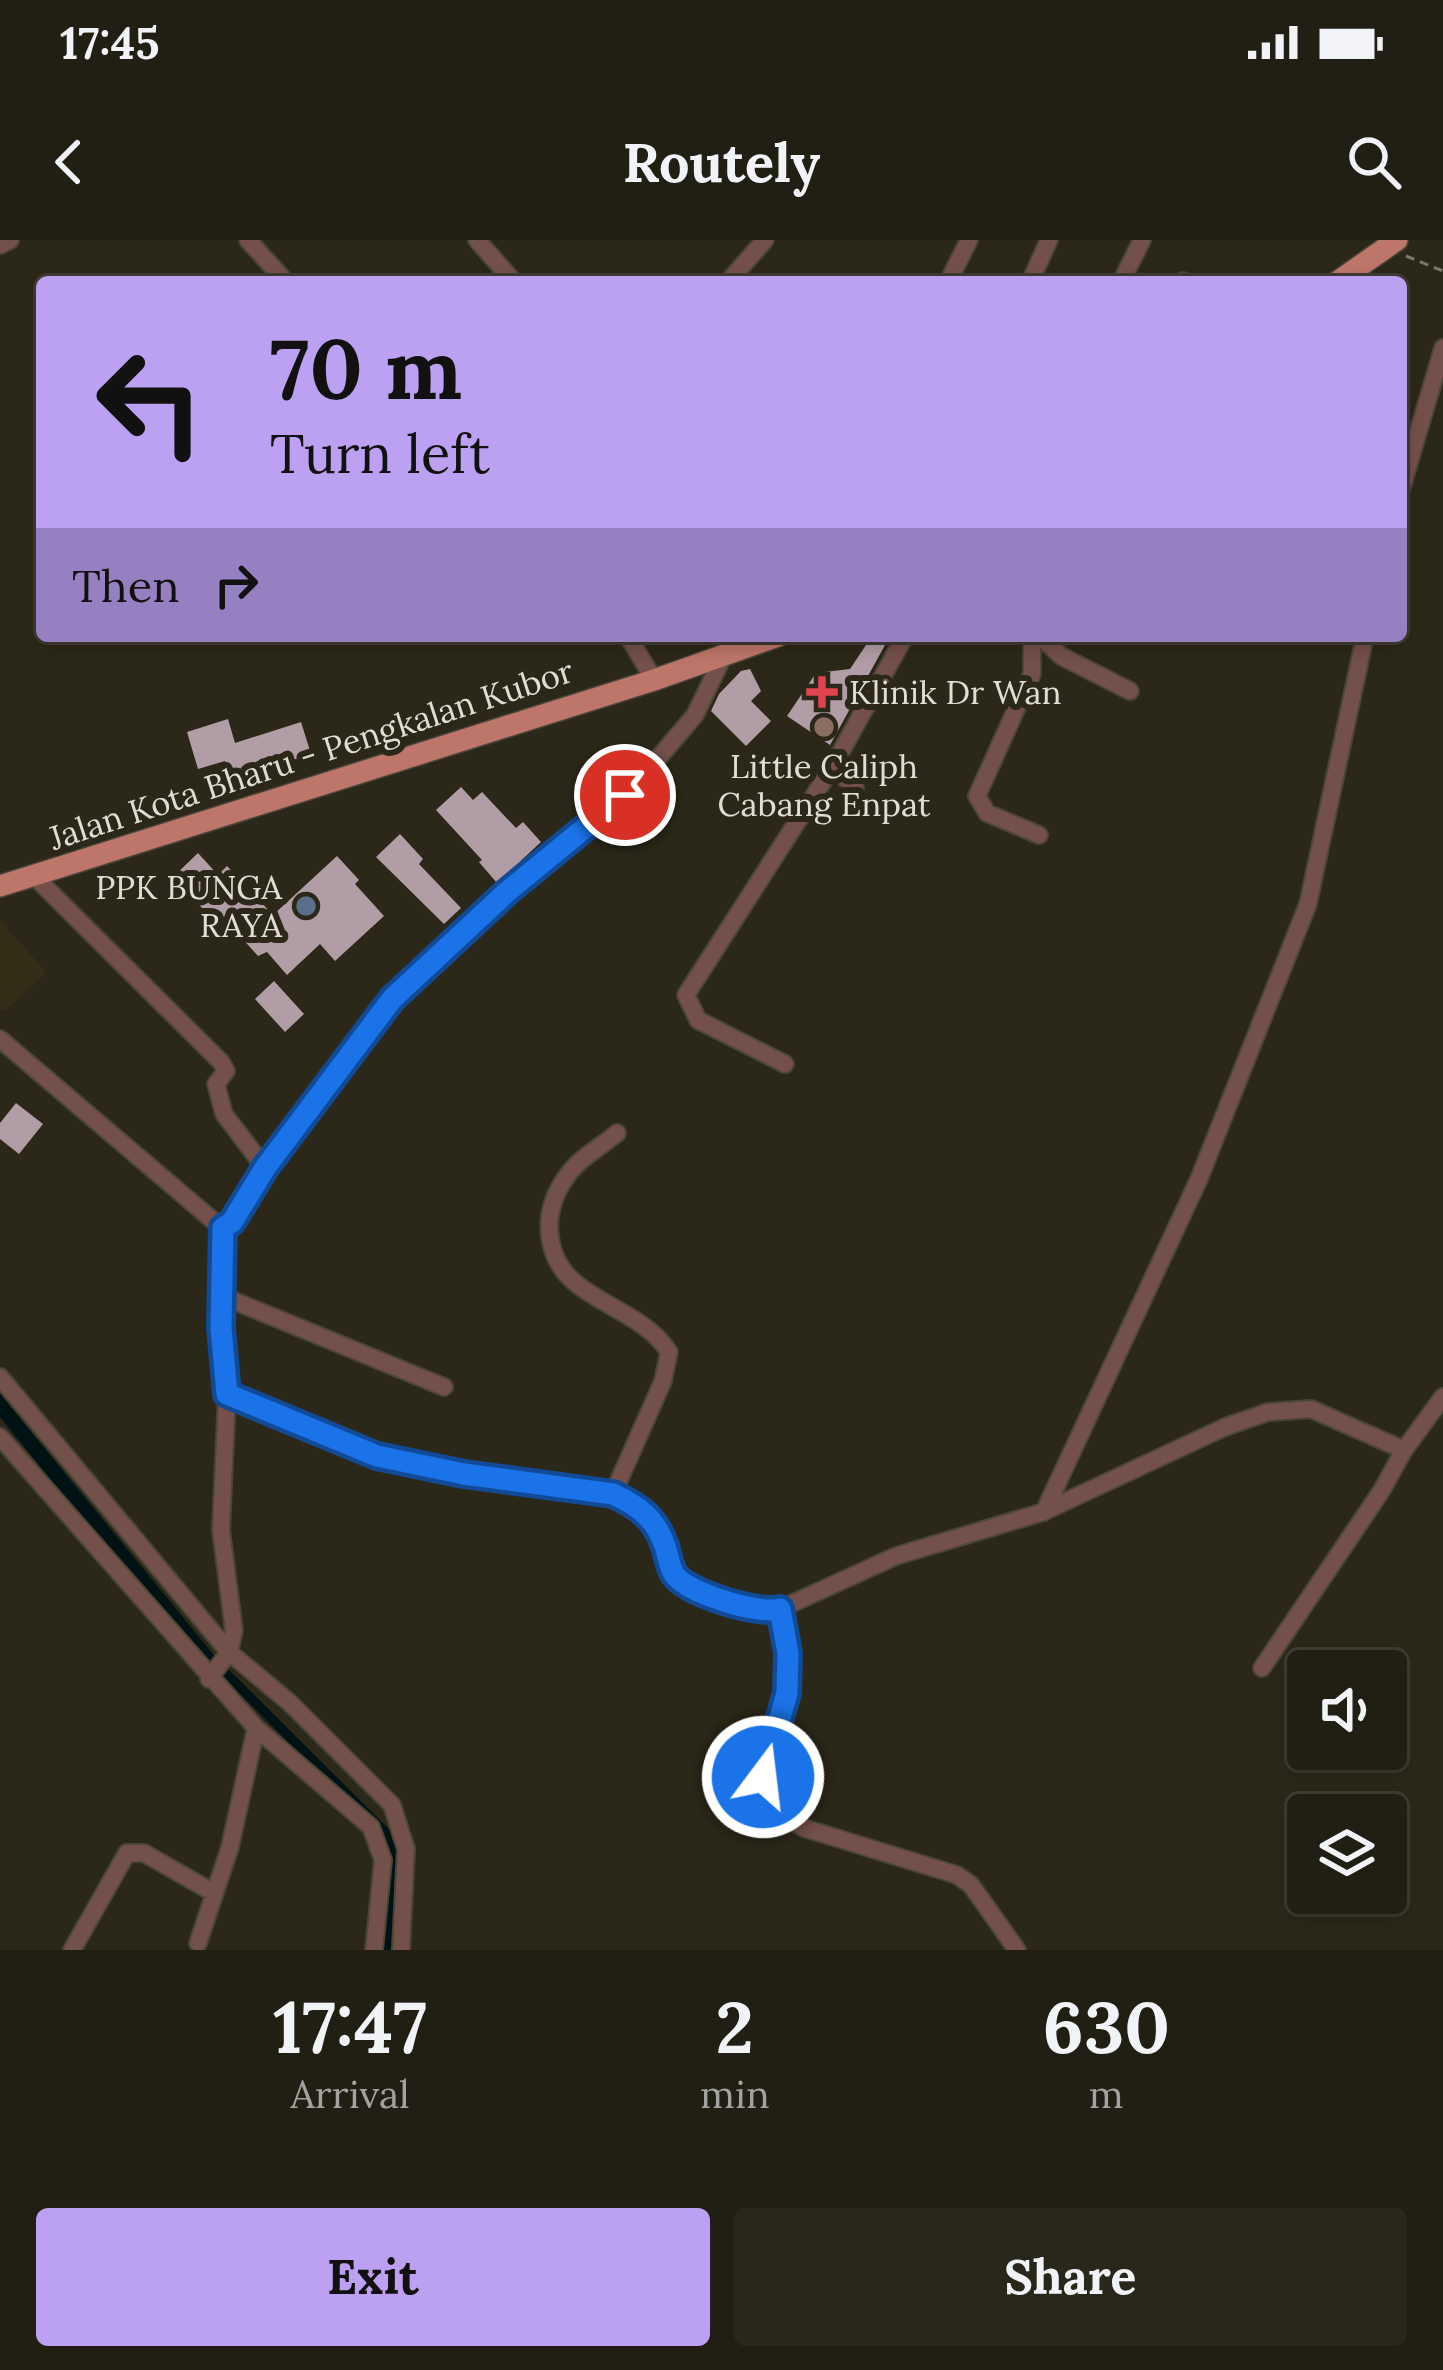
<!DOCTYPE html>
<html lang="en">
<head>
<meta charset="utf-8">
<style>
	body { margin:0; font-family:Lora,serif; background:#29271c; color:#f1f3f6; height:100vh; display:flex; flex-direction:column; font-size:45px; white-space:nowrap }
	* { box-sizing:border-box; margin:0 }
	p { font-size:39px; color:#a2a2a0 }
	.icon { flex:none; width:66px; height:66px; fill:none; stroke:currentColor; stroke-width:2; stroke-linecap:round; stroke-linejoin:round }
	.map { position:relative; height:1710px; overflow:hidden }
	.drawer { display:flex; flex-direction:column; background:#211e13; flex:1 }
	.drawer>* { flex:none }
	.top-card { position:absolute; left:36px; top:36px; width:1371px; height:366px; border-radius:12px; box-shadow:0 6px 18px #0003,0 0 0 3px #3e3c33; background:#bca0f2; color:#111; overflow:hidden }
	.fabs { position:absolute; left:1287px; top:1410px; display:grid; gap:24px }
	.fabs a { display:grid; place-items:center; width:120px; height:120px; border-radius:12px; background:#211e13; box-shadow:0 6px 18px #0003,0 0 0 3px #3e3c33; font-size:60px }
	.pin { position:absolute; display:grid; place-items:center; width:102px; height:102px; color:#fff; margin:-51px; border:6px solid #fff; border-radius:50%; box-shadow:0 3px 12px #0007 }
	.me { position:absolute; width:132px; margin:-66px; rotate:15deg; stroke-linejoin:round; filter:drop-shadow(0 0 9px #0008) }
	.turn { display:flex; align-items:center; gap:42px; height:252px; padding:0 36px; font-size:54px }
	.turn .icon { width:156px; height:156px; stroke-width:2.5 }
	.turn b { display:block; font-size:84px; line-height:102px }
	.then { display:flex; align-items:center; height:114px; padding:0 36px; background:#0003; gap:24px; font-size:45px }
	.eta { display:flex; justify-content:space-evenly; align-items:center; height:204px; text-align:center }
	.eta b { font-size:72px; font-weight:700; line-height:84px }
	.button { display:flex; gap:24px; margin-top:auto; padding:24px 36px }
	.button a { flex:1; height:138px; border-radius:12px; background:#bca0f2; color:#111; font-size:48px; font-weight:700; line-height:138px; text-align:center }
	.button a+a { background:#29271c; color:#f1f3f6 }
	.status { display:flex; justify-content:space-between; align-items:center; height:84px; padding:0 60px; background:#211e13; direction:ltr }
	.status svg { height:33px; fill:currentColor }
	header { display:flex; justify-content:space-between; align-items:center; height:156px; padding:0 36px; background:#211e13; font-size:54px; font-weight:700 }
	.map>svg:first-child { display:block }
</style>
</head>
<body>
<div class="status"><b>17:45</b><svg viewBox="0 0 49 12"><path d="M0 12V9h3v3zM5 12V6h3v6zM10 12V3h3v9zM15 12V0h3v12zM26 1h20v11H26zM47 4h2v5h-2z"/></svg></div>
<header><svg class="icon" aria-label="back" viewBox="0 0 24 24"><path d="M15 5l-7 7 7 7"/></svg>Routely<svg class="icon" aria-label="search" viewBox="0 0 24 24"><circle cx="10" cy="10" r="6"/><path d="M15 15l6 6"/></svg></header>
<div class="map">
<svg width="1443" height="1710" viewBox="0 0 1443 1710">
	<rect width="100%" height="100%" fill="#2c2819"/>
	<!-- built -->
	<path fill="#342e18" d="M0 680 46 732 7 769 0 770Z"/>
	<!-- water -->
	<path fill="#001214" d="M0 1154 213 1414 397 1597 391 1710H379L387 1608 383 1597 157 1371 0 1177Z"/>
	<!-- building -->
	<path fill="#b19da6" d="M872 396H890L830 505 787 476 816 433 850 429Z
		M750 429 761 451 751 461 771 481 746 506 711 471 719 454 741 431Z
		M228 479 235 503 301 482 311 514 247 535 245 529 229 534 225 521 198 529 187 492Z
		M461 547 473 560 482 552 516 588 523 582 541 602 497 643 479 622 482 620 436 570Z
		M400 594 423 619 419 624 461 668 444 684 376 617Z
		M198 613 218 635 227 626 273 675 337 616 359 640 355 644 384 676 335 721 320 704 287 735 267 712 258 716 239 695 233 701 173 637Z
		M274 741 304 774 285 792 255 759Z
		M16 863 43 884 19 914 0 899V883Z"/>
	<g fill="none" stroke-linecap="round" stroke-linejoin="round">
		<!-- minor casing -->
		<g stroke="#494537" stroke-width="20">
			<path id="minor" d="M248 0 286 42
				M477 0 514 42
				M0 5 10 0
				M728 42 765 0
				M948 42 969 0
				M1030 42 1049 0
				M1121 42 1142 0
				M1183 42V41
				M1401 250 1443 108
				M628 396 654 440
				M1032 396V434L977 556 987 573 1039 595
				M1040 396 1061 416 1130 451
				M833 526 855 548
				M34 636 221 822 226 831 216 844 224 874 265 928
				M0 799 223 989
				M785 824 698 780 686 755 833 526 905 396
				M222 1056 444 1147
				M0 1137 229 1412 290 1463 392 1565 406 1609 401 1710
				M227 1153 377 1216 464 1234 613 1254C673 1281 650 1298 678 1339 702 1356 751 1377 780 1369L896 1316 1043 1272 1225 1187 1268 1172 1311 1169 1404 1210 1443 1157
				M0 1197 256 1488 371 1587 383 1620 374 1710
				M613 1254 663 1141 669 1112C649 1080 607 1068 578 1045 543 1018 541 971 567 936 578 919 602 906 617 893
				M1044 1272 1199 939 1308 664 1365 396
				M780 1369C785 1397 792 1425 786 1455 774 1512 736 1550 804 1588L957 1635 971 1645 1017 1710
				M1262 1428 1382 1250 1404 1210
				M209 1439 229 1412 234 1391 221 1290 227 1153 221 1088 223 989 232 983 265 928 392 759 445 706 638 542 695 475 725 413
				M198 1703 230 1607 256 1488
				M72 1710 127 1613H144L214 1653"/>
		</g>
		<!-- major casing -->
		<g stroke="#494537" stroke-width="24">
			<path id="major" d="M1337 42 1397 0
				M0 646 654 440 778 396"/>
		</g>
		<!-- path -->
		<path stroke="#7c796d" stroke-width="3" stroke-dasharray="9 6" stroke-linecap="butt" d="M1406 16 1443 31"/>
		<!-- minor -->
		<use href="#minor" stroke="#74504a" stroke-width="16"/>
		<!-- major -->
		<use href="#major" stroke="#be766a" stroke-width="21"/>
	</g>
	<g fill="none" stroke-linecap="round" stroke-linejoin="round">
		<!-- route casing -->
		<g stroke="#114b97" stroke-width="30">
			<path id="route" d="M625 555 508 651 392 759 265 928 232 982 223 988 221 1088 227 1154 377 1216 464 1234 613 1254C639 1266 656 1279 665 1306 668 1315 669 1326 674 1334 686 1353 759 1375 780 1369L788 1413 787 1453 763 1537"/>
		</g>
		<!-- route -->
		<use href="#route" stroke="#1a73e8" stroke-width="21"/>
	</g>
	<!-- markers -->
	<path fill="#e0444e" stroke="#2c2819" stroke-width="4.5" d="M816 434h12v12h12v12h-12v12h-12v-12h-12v-12h12z"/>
	<circle fill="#8d6e63" stroke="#2c2819" stroke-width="4.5" cx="824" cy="487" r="12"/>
	<circle fill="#5c6f8a" stroke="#2c2819" stroke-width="4.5" cx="306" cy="666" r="12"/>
	<g text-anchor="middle" stroke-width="12" stroke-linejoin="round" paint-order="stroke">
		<!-- poi labels -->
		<g font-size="33" fill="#e0ded4" stroke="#2c2819" text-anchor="start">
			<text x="849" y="464">Klinik Dr Wan</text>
			<text x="824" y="538" text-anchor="middle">Little Caliph<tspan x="824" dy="38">Cabang Enpat</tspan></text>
			<text x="282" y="659" text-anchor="end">PPK BUNGA<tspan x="282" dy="38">RAYA</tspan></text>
		</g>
		<!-- street labels -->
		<g font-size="33" fill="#e0ded4" stroke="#2c2819">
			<text transform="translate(311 514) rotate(-18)" y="12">Jalan Kota Bharu - Pengkalan Kubor</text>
		</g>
	</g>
</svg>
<div class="fabs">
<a><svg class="icon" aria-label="sound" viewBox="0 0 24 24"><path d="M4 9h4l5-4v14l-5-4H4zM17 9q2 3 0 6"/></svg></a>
<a><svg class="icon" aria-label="layers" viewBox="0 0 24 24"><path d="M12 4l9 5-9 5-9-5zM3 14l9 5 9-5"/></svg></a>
</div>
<div class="pin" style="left:625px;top:555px;background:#d93025"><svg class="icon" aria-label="arrive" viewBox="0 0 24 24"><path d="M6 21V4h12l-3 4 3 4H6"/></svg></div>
<svg class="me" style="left:763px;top:1537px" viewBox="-20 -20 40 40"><circle r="17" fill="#1a73e8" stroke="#fff" stroke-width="3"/><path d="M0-11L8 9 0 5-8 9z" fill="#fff"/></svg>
<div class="top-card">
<div class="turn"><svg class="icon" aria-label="left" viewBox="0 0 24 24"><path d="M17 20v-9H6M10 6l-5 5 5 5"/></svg><div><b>70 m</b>Turn left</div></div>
<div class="then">Then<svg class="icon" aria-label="right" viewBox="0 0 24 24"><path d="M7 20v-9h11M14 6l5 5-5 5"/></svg></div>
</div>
</div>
<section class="drawer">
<div class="eta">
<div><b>17:47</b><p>Arrival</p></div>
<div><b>2</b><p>min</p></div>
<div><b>630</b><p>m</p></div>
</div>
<div class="button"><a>Exit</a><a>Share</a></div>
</section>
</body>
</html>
